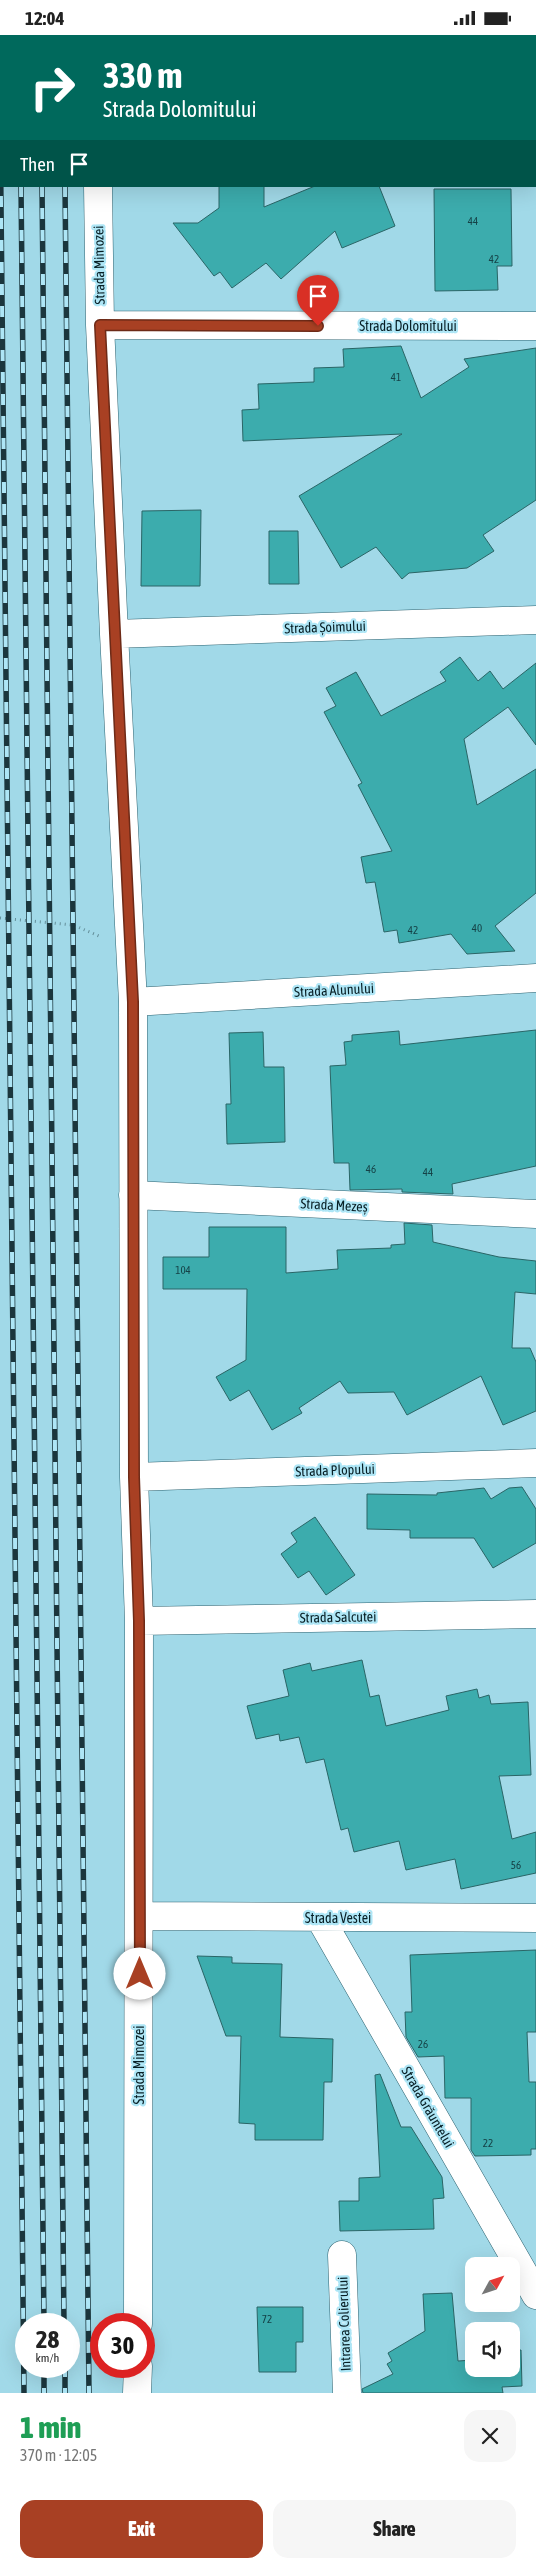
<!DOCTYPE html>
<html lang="en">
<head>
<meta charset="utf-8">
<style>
	body { margin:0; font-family:"Asap Condensed",sans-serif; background:#f6f6f6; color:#222; height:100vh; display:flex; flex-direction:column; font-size:19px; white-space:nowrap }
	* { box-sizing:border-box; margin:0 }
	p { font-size:16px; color:#767676 }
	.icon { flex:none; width:28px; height:28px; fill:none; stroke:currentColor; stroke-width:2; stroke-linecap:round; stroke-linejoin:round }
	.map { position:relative; height:2358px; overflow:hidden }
	.sheet { display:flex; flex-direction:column; background:#fff; flex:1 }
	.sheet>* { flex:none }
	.top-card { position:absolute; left:0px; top:0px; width:536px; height:152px; box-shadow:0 5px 20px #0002; background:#00695c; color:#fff; overflow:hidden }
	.needle { width:32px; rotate:50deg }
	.controls { position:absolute; left:465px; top:2222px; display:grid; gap:10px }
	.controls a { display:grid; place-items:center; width:55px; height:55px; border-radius:10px; background:#fff; box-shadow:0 5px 20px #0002; font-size:25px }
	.speed { position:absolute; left:15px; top:2278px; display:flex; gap:10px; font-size:25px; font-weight:700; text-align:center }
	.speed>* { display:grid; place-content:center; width:65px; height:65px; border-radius:50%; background:#fff; box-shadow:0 5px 20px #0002; line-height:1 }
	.speed small { font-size:12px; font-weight:400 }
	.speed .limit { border:8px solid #d22; background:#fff; color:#111 }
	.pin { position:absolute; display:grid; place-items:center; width:42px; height:42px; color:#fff; margin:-51px -21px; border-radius:50% 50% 50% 0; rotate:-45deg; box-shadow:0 0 5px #0007 }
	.pin .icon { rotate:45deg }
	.me { position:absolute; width:55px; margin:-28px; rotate:0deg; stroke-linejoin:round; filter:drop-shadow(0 0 4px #0008) }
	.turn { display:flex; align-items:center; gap:18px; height:105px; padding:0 20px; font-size:22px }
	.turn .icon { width:65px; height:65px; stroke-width:2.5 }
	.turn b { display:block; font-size:35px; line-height:42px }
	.then { display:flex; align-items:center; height:48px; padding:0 20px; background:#0003; gap:10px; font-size:19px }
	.round { display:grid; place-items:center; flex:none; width:52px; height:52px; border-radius:15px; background:#f6f6f6 }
	.headline { display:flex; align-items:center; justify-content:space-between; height:85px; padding:0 20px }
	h1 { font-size:30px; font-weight:800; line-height:38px; color:#1e9e55 }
	.button { display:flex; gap:10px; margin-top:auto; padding:10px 20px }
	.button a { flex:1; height:58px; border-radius:15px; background:#a84023; color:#fff; font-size:20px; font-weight:800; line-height:58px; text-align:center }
	.button a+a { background:#f6f6f6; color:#222 }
	.status { display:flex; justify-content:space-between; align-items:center; height:35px; padding:0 25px; background:#fff; direction:ltr }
	.status svg { height:14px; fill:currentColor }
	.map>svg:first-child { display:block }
</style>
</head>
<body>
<div class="status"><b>12:04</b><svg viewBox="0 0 49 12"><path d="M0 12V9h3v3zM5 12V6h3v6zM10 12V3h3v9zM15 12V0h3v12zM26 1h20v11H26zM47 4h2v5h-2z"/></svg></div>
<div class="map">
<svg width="536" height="2358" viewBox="0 0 536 2358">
	<rect width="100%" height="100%" fill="#a1d9e8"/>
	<!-- building -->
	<path fill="#3cacad" stroke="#2a6566" d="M219 151H264V172L315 151H379L395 191 342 213 335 196 281 244 266 228 232 253 220 237 214 241 173 188H198L219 173Z
		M434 154H511L512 231H497L498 255 435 256Z
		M401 311 421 363 469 332 464 324 536 313V465L483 500 494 516 467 533 409 538 402 544 376 512 341 533 299 461 402 399 243 406 242 375 259 374 258 349 314 347V333L344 332 343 314Z
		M201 475 200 551H141L142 476Z
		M269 496H298L299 549H269Z
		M460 622 478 646 490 636 503 654 536 628V710L508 672 464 704 477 770 536 734V858L495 891 515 916 467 919 451 899 399 908 397 895 384 897 375 847 366 848 361 822 392 816 358 750 362 748 324 677 336 671 326 653 356 637 381 681 446 646 440 637Z
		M536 995V1131L452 1149 453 1159 402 1157V1154L350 1155 349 1128H334L330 1031 346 1030 344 1007 352 1006V1000L399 996 400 1010Z
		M263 997 264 1032H284L285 1107 227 1109 226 1069H231L229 998Z
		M404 1188 432 1190 433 1207 499 1222 536 1226V1259L515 1257 512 1313H530L536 1327V1376L503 1390 481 1341 407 1380 394 1357 348 1358 340 1346 299 1373 302 1378 272 1395 249 1355 230 1366 216 1342 246 1325 247 1254H163V1222H209V1192H286V1238L338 1234 337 1215 391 1213V1210L405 1209Z
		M522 1452 536 1474V1508L493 1533 474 1503H410V1495L367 1494V1459L437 1460V1458L484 1453 491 1464 509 1453Z
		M315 1482 355 1540 326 1560 309 1536 298 1543 281 1519 297 1507 291 1498Z
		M362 1625 370 1662 379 1660 386 1691 449 1675 446 1661 477 1654 479 1663 489 1660 491 1669 528 1667 531 1740 499 1741 512 1804 536 1797V1838L461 1854 455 1824 406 1835 399 1806 354 1817 348 1793 341 1795 324 1724 306 1728 299 1702 280 1706 279 1699 256 1704 247 1671 289 1661 283 1635 310 1628 312 1636Z
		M536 1915V1997H527L529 2047H536V2114H531V2120L475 2121 471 2115V2063H445L444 2021 418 2022 406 2002 405 1977H412L410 1920Z
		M197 1921 232 1922V1928L282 1929 280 2002 333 2004 332 2047H324L323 2105H255V2089L239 2088 241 2001H226Z
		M380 2039 401 2092H411L442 2142 444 2163 433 2164 434 2194 340 2196 339 2166H359V2143L380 2142 375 2040Z
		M452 2258 458 2326 474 2325V2334H511V2316L521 2315 522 2351 502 2352 503 2358H363L362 2354 393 2339 387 2329 392 2326 388 2318 425 2296 423 2259Z
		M257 2272H303V2307H296V2337H259Z"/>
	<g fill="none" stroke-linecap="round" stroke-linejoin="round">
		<!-- minor casing -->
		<g stroke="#2d6371" stroke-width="29">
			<path id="minor" d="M95 0V1
				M98 151 100 290 114 599 133 967 134 1442 139 1586 138 2289
				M100 290 536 291
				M114 599 536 585
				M133 967 536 943
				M133 1160 536 1179
				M134 1442 536 1428
				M139 1586 536 1579
				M140 1881 536 1883
				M320 1883 536 2260
				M342 2220 347 2358
				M137 2358 138 2331"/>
		</g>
		<!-- path -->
		<path stroke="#648f9a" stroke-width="3" stroke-dasharray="1 4" stroke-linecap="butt" d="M0 883 73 890 99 901"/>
		<!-- minor -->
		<use href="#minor" stroke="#fff" stroke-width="28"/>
		<!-- rail casing -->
		<g stroke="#1b363d" stroke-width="5.5">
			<path id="rail" d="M20 0V1
				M40 0V1
				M64 0V1
				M0 73 24 2358
				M21 151 44 2289
				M42 151 64 2289
				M65 151 89 2358
				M44 2331V2358
				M65 2331V2358"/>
		</g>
		<!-- rail -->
		<use href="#rail" stroke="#aee6f6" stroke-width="4" stroke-dasharray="11" stroke-linecap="butt"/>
	</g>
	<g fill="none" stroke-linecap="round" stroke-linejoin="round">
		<!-- route casing -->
		<g stroke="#6d2a17" stroke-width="12">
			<path id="route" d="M140 1939 139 1586 134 1442 133 967 100 290 318 291"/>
		</g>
		<!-- route -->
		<use href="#route" stroke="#a84023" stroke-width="9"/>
	</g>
	<g text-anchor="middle" stroke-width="4.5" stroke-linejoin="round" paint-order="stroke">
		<!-- number labels -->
		<g font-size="11" fill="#154247">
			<text x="473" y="190">44</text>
			<text x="494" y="228">42</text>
			<text x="396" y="346">41</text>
			<text x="477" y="897">40</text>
			<text x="413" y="899">42</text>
			<text x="371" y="1138">46</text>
			<text x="428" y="1141">44</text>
			<text x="183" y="1239">104</text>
			<text x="516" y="1834">56</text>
			<text x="423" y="2013">26</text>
			<text x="488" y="2112">22</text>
			<text x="267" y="2288">72</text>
		</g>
		<!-- street labels -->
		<g font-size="14" fill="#081f25" stroke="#aee6f6">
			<text transform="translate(99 230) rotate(-91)" y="5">Strada Mimozei</text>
			<text x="408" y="296">Strada Dolomitului</text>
			<text transform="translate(325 592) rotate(-2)" y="5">Strada Șoimului</text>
			<text transform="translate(334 955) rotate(-3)" y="5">Strada Alunului</text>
			<text transform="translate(334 1170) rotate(3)" y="5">Strada Mezeș</text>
			<text transform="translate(335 1435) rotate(-2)" y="5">Strada Plopului</text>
			<text transform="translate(338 1582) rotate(-1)" y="5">Strada Salcutei</text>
			<text x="338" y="1888">Strada Vestei</text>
			<text transform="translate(139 2030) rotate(-90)" y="5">Strada Mimozei</text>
			<text transform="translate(428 2072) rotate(60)" y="5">Strada Grăuntelui</text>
			<text transform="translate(344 2289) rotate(-92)" y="5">Intrarea Colierului</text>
		</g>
	</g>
</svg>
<div class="controls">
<a><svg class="needle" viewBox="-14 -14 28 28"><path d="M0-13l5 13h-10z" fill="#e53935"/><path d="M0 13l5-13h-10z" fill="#767676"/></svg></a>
<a><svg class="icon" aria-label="sound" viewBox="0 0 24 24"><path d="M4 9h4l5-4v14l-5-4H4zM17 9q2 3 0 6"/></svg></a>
</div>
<div class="speed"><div>28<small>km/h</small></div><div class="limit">30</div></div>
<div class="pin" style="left:318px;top:291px;background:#d93025"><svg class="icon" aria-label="arrive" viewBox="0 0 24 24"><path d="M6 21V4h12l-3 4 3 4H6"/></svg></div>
<svg class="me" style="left:140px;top:1939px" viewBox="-20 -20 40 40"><circle r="19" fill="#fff"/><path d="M0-13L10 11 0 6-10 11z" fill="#a84023"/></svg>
<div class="top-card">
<div class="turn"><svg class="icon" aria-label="right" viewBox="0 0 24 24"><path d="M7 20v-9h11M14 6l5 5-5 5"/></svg><div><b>330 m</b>Strada Dolomitului</div></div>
<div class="then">Then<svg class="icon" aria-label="arrive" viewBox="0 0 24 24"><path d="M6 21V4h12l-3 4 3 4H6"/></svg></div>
</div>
</div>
<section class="sheet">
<div class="headline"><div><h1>1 min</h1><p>370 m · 12:05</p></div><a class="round"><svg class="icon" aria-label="close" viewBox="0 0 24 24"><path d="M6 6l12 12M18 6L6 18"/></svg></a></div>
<div class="button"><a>Exit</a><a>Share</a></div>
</section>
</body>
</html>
